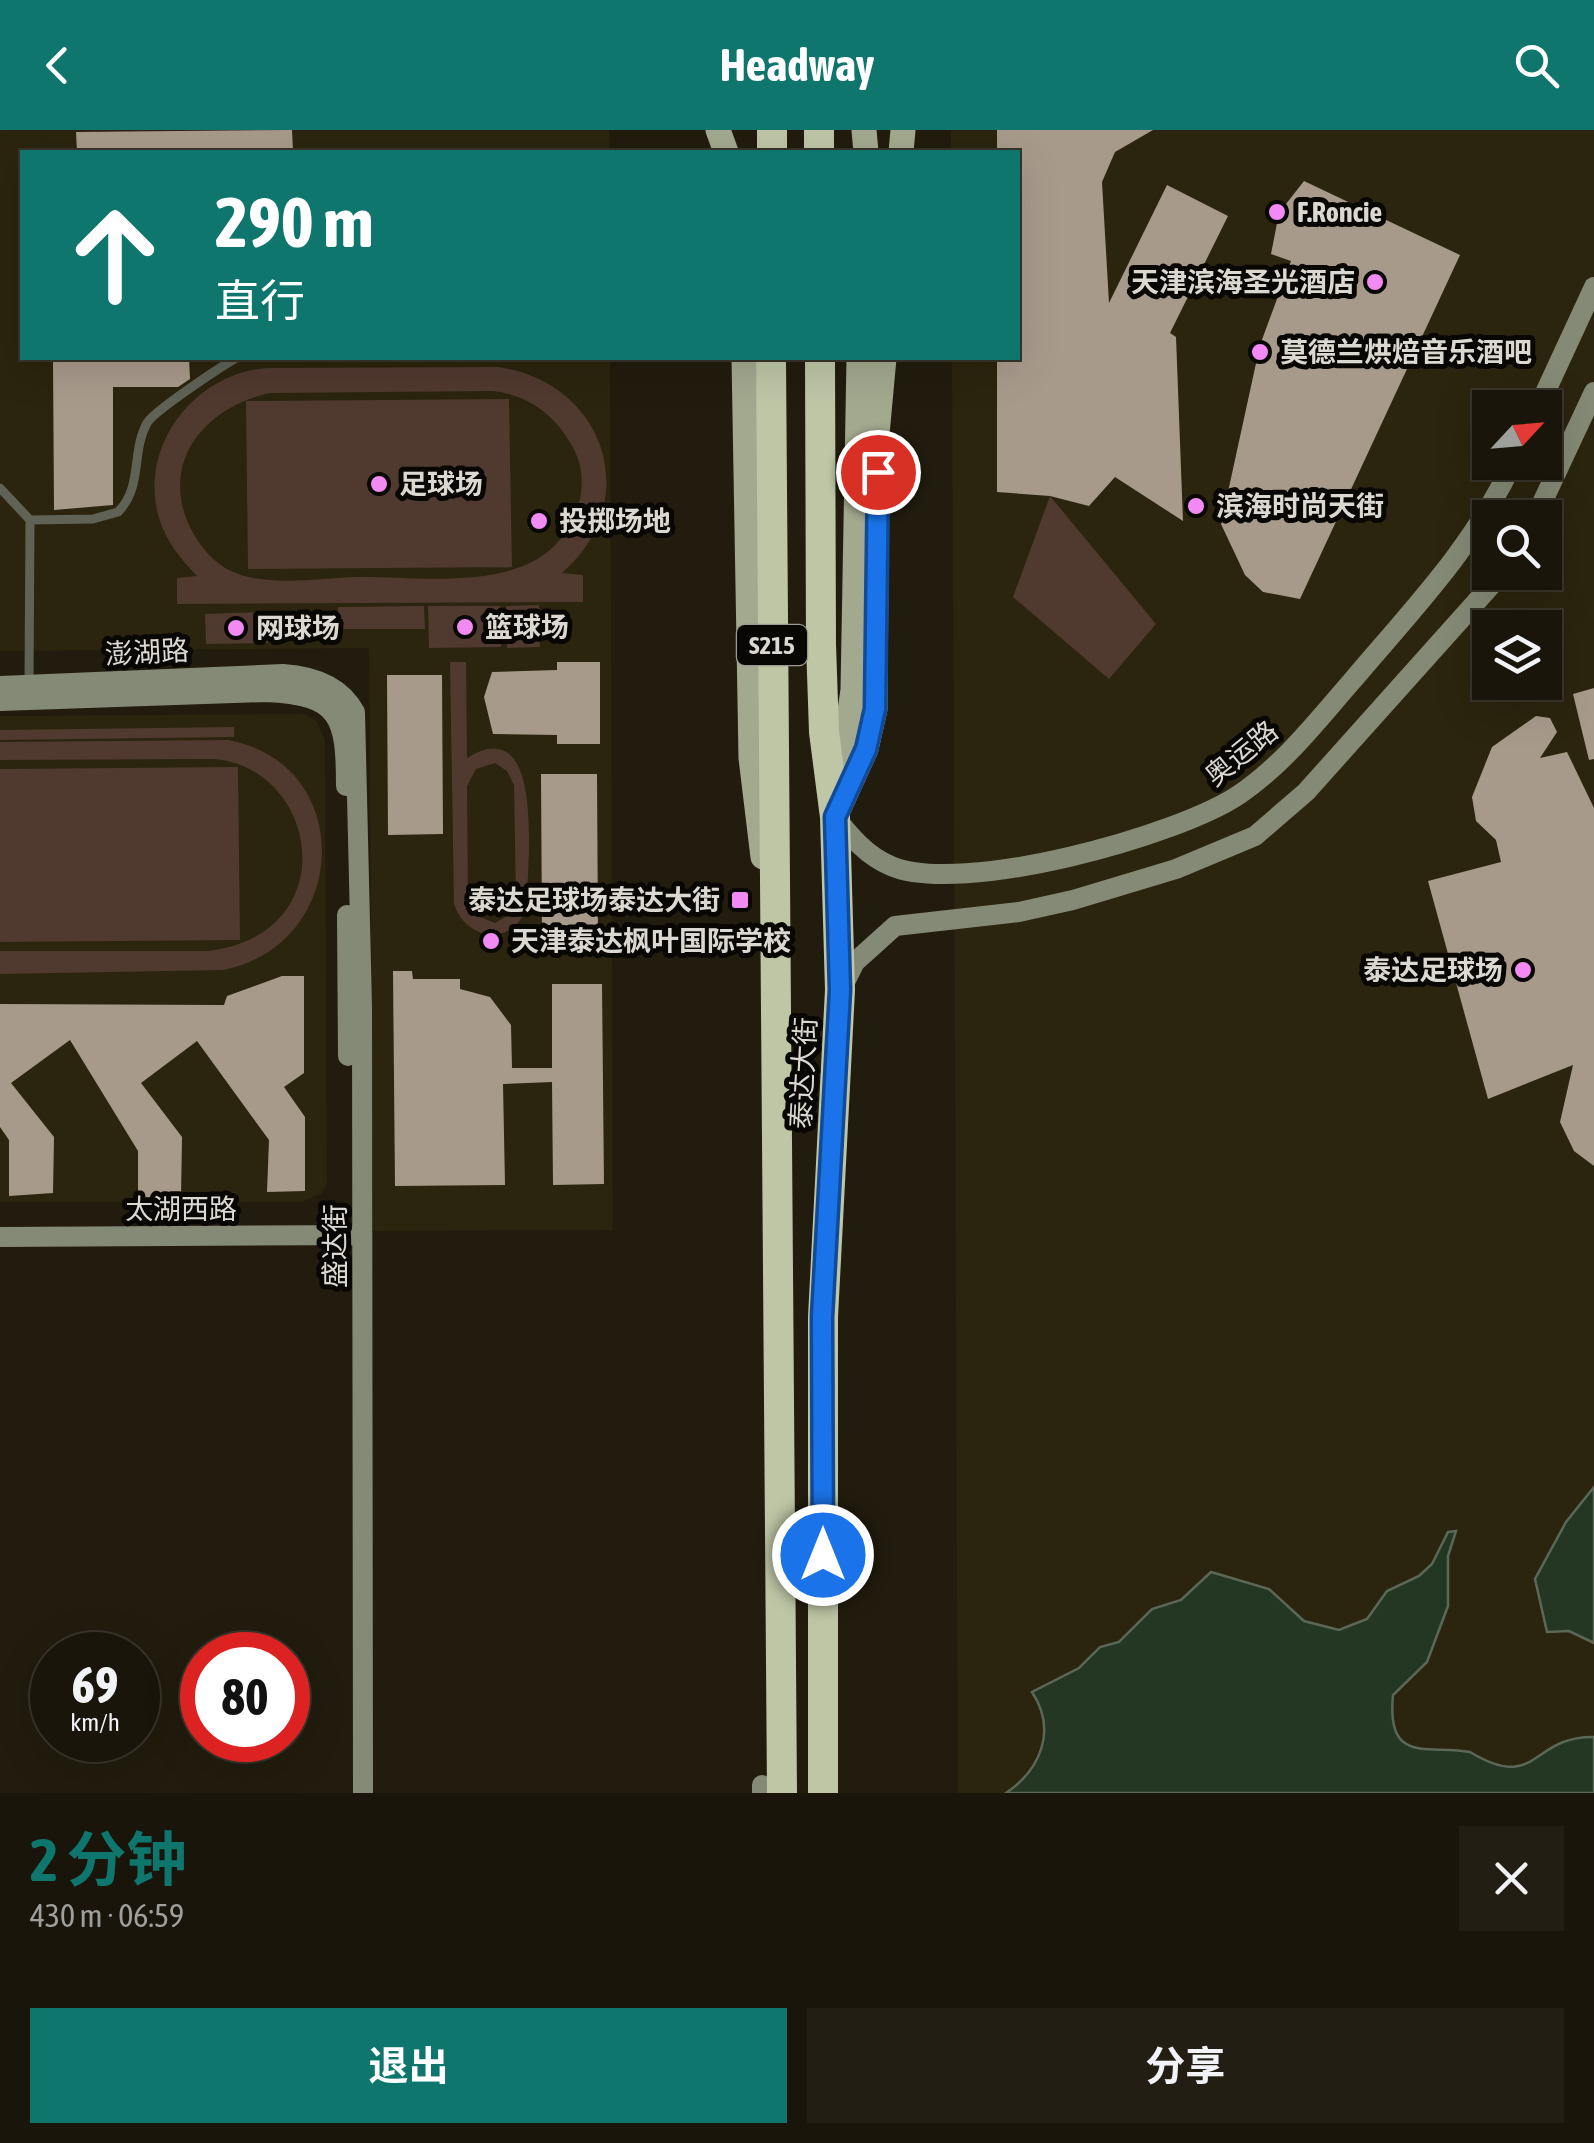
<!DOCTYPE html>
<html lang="zh">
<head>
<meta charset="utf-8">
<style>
	body { margin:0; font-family:"Asap Condensed","Noto Sans SC",sans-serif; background:#221e13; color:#f1f3f6; height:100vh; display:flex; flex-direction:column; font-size:38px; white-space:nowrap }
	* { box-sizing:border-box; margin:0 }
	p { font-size:32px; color:#9f9f9c }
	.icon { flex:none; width:55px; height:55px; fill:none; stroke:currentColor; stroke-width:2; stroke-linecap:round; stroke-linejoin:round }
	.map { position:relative; height:1663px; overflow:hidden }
	.drawer { display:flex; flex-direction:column; background:#19150a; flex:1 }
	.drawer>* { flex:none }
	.guide { position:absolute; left:20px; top:20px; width:1000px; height:210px; border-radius:0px; box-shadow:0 10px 40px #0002,0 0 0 2px #37342b; background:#0f766e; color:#fff; overflow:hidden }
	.needle { width:65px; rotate:64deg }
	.buttons { position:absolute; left:1472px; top:260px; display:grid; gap:20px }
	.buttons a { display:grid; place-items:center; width:90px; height:90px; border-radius:0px; background:#19150a; box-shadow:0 10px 40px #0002,0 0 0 2px #37342b; font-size:50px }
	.speed { position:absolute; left:30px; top:1502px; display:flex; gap:20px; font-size:50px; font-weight:700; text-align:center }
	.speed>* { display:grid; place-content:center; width:130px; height:130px; border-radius:50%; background:#19150a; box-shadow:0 10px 40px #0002,0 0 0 2px #37342b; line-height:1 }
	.speed small { font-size:25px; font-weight:400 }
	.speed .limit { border:15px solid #d22; background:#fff; color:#111 }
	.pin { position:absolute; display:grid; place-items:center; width:85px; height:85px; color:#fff; margin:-42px; border:5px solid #fff; border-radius:50%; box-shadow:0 2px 10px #0007 }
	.me { position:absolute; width:110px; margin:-55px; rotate:0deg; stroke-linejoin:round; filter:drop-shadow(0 0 8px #0008) }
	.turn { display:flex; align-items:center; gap:35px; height:210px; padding:0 30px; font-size:45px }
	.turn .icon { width:130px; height:130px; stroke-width:2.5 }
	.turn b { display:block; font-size:70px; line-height:85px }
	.round { display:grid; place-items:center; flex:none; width:105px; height:105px; border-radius:0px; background:#221e13 }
	.overview { display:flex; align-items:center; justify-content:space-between; height:170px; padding:0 30px }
	h1 { font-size:60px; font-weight:700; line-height:75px; color:#0f766e }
	.cta { display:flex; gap:20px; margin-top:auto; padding:20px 30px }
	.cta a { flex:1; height:115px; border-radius:0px; background:#0f766e; color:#fff; font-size:40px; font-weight:700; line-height:115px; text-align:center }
	.cta a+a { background:#221e13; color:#f1f3f6 }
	header { display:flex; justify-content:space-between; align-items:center; height:130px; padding:0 30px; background:#0f766e; color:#fff; font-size:45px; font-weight:700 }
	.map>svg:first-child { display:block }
</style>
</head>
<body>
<header><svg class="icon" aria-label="back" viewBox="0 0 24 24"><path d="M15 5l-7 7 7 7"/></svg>Headway<svg class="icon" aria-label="search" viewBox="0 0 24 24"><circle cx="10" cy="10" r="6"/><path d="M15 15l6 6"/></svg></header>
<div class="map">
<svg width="1594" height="1663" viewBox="0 0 1594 1663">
	<rect width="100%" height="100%" fill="#211c0d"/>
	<!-- built -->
	<path fill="#2b240e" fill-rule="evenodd" d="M0 0H609L610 22H22V228H610L613 1100 373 1101 369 518 0 521Z
		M951 0H1594V1663H958L952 228H1018V22H951ZM1490 278H1545V332H1490ZM1490 388H1545V442H1490ZM1490 498H1545V552H1490Z
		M304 584 316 590 325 609 327 1053 322 1063 302 1072H0V586Z"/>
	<!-- green -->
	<path fill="#50392f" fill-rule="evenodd" d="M498 237C605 252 645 371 562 443L583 445V472L177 474V448L197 446C181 429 166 412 159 388 138 316 195 243 267 238ZM270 263 493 261C527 265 554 284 571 314 583 334 585 357 577 379 547 468 431 446 357 447 318 448 265 458 229 440 206 428 187 399 182 374 170 316 217 274 270 263Z
		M509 269 512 437 248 439 246 271Z
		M1050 366 1156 494 1109 549 1013 467Z
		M539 475 540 517 507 518 506 476Z
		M424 476 425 499H338V477Z
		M500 476 501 517 429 518 428 476Z
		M267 482 268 513 206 514 205 484Z
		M450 532H466L467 628C546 579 527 734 527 773 518 817 467 813 454 774ZM495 633 507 641 514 655 516 771 509 785 495 793 475 785 468 770 467 656 476 639Z
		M234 597V607L0 610V600Z
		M228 610C357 633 351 815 223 840L0 844V821H206C346 806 320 638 214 629L0 630V612Z
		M238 637 240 810 0 812V639Z"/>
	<!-- water -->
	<path fill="#243723" stroke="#5b6757" stroke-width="2.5" d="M1594 1357V1513L1569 1501 1547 1502 1535 1449 1566 1392Z
		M1456 1401 1448 1426V1476L1427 1532 1393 1565C1386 1636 1429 1614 1470 1622 1538 1663 1530 1606 1594 1607V1663H1006C1041 1639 1057 1600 1032 1562L1079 1538 1100 1517 1119 1512 1152 1479 1181 1470 1211 1442 1269 1459 1304 1491 1339 1500 1367 1489 1387 1461 1419 1446 1432 1434 1448 1402Z"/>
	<!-- building -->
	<path fill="#a89a8b" d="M292 0 293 20 274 22H213V19L77 22 76 2Z
		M997 0H1153L1115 22 1102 52 1109 173 1167 55 1228 86 1170 203 1176 207 1183 391 1115 347 1089 376 1050 366 997 362V228H1018V22H997Z
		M1304 51 1460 125 1300 469 1263 462 1245 445 1221 394 1260 215 1291 131 1271 124 1279 83Z
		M53 228H189L190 249 178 257H113V375L54 380Z
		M557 532H600V614H557V605L493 604 484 567 492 542 557 540Z
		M387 545H442L443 704 388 705Z
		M1594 558V629L1589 630 1573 564Z
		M1536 586 1550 588 1557 602 1540 628 1567 622 1594 678V1036L1574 1021 1560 992 1573 935 1488 969 1428 751 1501 732 1496 710 1476 691 1472 667 1492 617Z
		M541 644H597L598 809H542Z
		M393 841H412L413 849H460V859L490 867 511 895 512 938H552V854H602L604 1054 553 1055 552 952 503 954 505 1055 395 1056Z
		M282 846H304V943L284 957 305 987V1061L267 1062 269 1010 197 911 141 953 182 1007 181 1067H138V1021L70 910 11 953 54 1007 53 1063 9 1066V1010L0 997V874L224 875 227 866Z"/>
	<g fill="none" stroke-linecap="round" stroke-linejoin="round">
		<!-- lane -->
		<path stroke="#5f6255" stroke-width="9" d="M0 358 30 390 29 552
			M30 390 93 389 118 382C143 357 131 322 147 293 154 281 219 238 236 228"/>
		<!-- secondary -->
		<path stroke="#858a76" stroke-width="20" d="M1538 278 1594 157
			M1535 388 1594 262
			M0 556 283 544C313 546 340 555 355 582L362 876 363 1663
			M0 571 266 562C340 565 346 587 346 656
			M835 687C851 707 867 726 891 736 961 766 1179 706 1240 664 1284 634 1317 591 1352 551 1411 481 1474 417 1513 332
			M347 785 348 926
			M844 854 855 832 895 796 1019 782 1073 770 1176 739 1255 706 1306 662 1503 442
			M0 1107 362 1105
			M762 1663V1655"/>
		<!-- primary -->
		<path stroke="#a3a98f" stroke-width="25" d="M718 0 726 22
			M864 0 866 22
			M901 22 903 0
			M744 228 751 628 763 727
			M839 657 853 560 859 228
			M835 687 866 619 875 579 877 304 884 228"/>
		<!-- highway -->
		<path stroke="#bec6a6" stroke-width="30" d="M819 0V22
			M772 22V0
			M771 228 782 1663
			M820 228 821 514 824 602 835 687 840 860 823 1187V1663"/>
	</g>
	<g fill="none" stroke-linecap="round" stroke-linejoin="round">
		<!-- route casing -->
		<g stroke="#114b97" stroke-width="25">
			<path id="route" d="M823 1425 822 1187 840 860 835 687 866 619 875 579 878 342"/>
		</g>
		<!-- route -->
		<use href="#route" stroke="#1a73e8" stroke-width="18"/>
	</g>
	<!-- markers -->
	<g fill="#f28af3" stroke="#080703" stroke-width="4">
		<circle cx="1277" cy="82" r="10"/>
		<circle cx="1375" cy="152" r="10"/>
		<circle cx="1260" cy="222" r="10"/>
		<circle cx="379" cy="354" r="10"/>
		<circle cx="1196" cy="376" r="10"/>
		<circle cx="539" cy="391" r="10"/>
		<circle cx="465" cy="497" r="10"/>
		<circle cx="236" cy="498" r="10"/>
		<rect x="730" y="760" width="20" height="20" rx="5"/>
		<circle cx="491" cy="811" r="10"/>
		<circle cx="1523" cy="840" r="10"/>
	</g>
	<g text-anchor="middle" stroke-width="10" stroke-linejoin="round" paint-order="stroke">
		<!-- shield labels -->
		<rect fill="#080703" stroke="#9c9992" stroke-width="2.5" x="737" y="495" width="70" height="40" rx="8"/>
		<g font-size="25" font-weight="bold" fill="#dbd8cf">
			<text x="772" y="524">S215</text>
		</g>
		<!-- poi labels -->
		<g font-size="28" font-weight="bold" fill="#dbd8cf" stroke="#080703" text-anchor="start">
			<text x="1297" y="92">F.Roncie</text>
			<text x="1355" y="162" text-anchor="end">天津滨海圣光酒店</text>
			<text x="1280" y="232">莫德兰烘焙音乐酒吧</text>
			<text x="399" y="364">足球场</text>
			<text x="1216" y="386">滨海时尚天街</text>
			<text x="559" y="401">投掷场地</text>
			<text x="485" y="507">篮球场</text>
			<text x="256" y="508">网球场</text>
			<text x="720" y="780" text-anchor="end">泰达足球场泰达大街</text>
			<text x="511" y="821">天津泰达枫叶国际学校</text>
			<text x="1503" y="850" text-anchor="end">泰达足球场</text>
		</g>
		<!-- street labels -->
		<g font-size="28" fill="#dbd8cf" stroke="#080703">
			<text transform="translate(147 522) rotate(-3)" y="10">澎湖路</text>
			<text transform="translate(1241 623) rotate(-39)" y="10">奥运路</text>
			<text transform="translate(803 943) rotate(-87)" y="10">泰达大街</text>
			<text x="181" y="1089">太湖西路</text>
			<text transform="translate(335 1116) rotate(-90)" y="10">盛达街</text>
		</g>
	</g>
</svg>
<div class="buttons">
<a><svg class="needle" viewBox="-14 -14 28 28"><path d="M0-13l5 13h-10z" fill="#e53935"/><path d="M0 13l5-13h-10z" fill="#9f9f9c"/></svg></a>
<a><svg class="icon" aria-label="search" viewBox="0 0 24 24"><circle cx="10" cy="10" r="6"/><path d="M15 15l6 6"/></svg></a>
<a><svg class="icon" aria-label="layers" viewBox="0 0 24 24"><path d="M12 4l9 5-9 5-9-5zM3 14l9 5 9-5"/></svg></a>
</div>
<div class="speed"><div>69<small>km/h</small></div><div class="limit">80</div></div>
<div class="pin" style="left:878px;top:342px;background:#d93025"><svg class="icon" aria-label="arrive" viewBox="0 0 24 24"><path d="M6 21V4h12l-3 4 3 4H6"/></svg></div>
<svg class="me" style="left:823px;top:1425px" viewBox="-20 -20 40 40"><circle r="17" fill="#1a73e8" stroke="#fff" stroke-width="3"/><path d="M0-11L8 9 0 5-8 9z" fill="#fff"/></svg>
<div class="guide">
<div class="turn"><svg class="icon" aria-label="ahead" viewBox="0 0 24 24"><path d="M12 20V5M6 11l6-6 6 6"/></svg><div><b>290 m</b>直行</div></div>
</div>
</div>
<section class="drawer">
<div class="overview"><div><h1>2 分钟</h1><p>430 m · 06:59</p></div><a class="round"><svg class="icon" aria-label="close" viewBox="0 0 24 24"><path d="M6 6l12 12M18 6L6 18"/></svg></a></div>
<div class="cta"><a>退出</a><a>分享</a></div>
</section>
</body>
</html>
